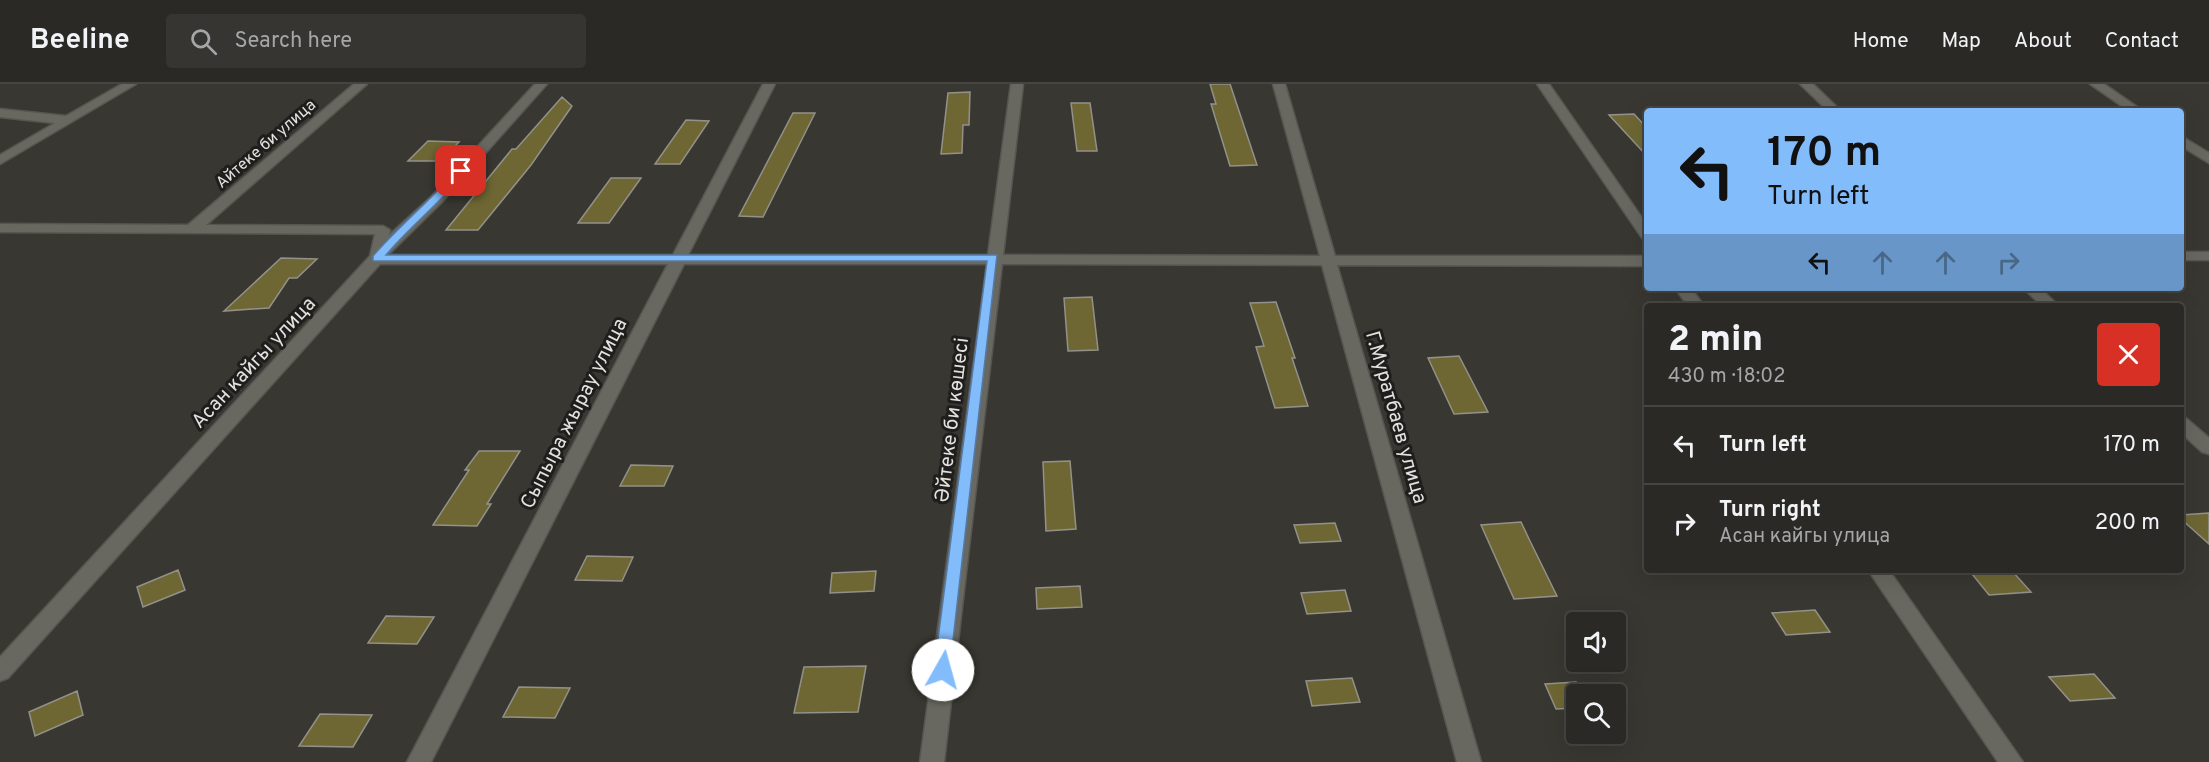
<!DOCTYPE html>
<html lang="en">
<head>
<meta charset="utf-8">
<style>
	body { margin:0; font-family:Overpass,sans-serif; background:#363532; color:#f1f3f6; height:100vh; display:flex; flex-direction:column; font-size:22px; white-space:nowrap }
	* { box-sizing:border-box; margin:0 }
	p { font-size:20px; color:#a5a6a7 }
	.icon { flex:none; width:33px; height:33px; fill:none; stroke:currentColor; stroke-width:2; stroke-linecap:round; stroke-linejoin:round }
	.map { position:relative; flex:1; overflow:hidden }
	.panel { position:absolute; left:1644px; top:219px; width:540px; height:270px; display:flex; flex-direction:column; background:#2a2925; border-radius:6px; box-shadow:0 6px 24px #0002,0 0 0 2px #464542 }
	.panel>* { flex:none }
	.top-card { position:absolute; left:1644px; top:24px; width:540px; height:183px; border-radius:6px; box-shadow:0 6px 24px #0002,0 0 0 2px #464542; background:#83bcfb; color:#111; overflow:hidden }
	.fabs { position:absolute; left:1566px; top:528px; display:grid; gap:12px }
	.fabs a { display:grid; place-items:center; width:60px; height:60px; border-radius:6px; background:#2a2925; box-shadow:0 6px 24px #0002,0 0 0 2px #464542; font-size:30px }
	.pin { position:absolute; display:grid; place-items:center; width:51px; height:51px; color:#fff; margin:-26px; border-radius:12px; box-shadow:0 3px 9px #0006 }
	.me { position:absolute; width:66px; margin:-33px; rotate:7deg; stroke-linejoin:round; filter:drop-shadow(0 0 4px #0008) }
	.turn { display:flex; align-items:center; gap:21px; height:126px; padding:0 24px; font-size:27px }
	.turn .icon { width:78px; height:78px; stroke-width:2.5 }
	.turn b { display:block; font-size:42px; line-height:51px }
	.lanes { display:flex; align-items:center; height:57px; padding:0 24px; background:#0003; justify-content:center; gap:30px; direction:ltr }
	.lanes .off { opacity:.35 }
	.round { display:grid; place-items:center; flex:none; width:63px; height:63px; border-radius:6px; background:#363532 }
	.headline { display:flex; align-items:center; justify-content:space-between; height:102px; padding:0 24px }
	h1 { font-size:36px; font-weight:800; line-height:45px }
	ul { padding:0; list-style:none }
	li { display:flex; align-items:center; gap:18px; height:78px; padding:0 24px; border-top:2px solid #464542 }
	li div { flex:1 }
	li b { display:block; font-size:22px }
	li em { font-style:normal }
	header { display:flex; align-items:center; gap:36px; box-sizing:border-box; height:84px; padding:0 30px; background:#2a2925; border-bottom:2px solid #464542 }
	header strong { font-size:28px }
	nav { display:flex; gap:33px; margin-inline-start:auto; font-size:21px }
	.search { width:420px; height:54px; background:#363532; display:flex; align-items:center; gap:15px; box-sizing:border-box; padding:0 21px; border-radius:6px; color:#a5a6a7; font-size:22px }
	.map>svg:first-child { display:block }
</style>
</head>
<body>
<header>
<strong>Beeline</strong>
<div class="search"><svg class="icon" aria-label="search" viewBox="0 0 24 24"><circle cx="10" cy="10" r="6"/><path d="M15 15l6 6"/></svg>Search here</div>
<nav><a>Home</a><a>Map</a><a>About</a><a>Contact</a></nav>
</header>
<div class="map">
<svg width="2209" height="678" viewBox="0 0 2209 678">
	<rect width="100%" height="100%" fill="#383731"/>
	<!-- building -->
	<path fill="#6e6734" stroke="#92918a" stroke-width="1.5" d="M1210 0H1230L1257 81 1230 82 1211 20H1216Z
		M970 8 969 41H963L962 69 941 70 948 9Z
		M562 13 572 22 531 81 478 146H446L512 65H516Z
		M1071 19H1090L1097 67H1077Z
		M793 29H815L763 133 739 132Z
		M1634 30 1647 44V72L1609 31Z
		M686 36 709 37 680 80H655Z
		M428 57 459 58 440 77H408Z
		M611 94H641L609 139H578Z
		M281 174 317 175 297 194H289L269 224 224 227Z
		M1092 213 1098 266 1068 267 1064 214Z
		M1276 218 1295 274H1292L1308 322 1275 324 1256 263 1264 262 1250 219Z
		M1459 272 1488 328 1454 330 1428 274Z
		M479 367H520L487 420H491L477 442 433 441 469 386H465Z
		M1070 377 1076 445 1046 447 1043 378Z
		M631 381 673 382 664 402H620Z
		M2209 429V460L2181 435V431Z
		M1521 438 1530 457 1557 512 1514 515 1481 441Z
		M1335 439 1341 457 1300 459 1294 441Z
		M587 472 633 473 622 497 575 496Z
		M178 486 185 506 143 523 137 503Z
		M876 487 874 507 830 509 832 489Z
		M2013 488 2031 508 1989 511 1972 490Z
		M1080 502 1082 523 1037 525 1036 504Z
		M1345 506 1351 527 1307 530 1301 509Z
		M1815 526 1830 548 1786 551 1772 529Z
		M386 532 434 533 417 560 368 559Z
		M866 582 858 628 794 629 804 583Z
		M2094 590 2115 614 2070 617 2049 593Z
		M1352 594 1360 618 1312 622 1306 597Z
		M1576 598V624L1556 625 1545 600Z
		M519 603 570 604 555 634 503 633Z
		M77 607 83 631 35 652 29 628Z
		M320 630 372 631 353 663 299 662Z"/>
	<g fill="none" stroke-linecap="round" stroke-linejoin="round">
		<!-- minor casing -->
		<g stroke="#565550" stroke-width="3">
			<path id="minor" d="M122 0H136L0 80V71L55 39 0 33V25L66 32Z
				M354 0H367L206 141 383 142 390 146 389 151 432 112 535 0H547L442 118 388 171H673L763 0H775L688 171H988L1011 0H1023L1003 171 1320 172 1273 0H1285L1335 172H1647V182L1337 181 1481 678H1457L1322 181 1002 180 944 678H920L987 180H684L431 678H407L668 180H380L8 594 0 597V573L370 172 375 150 0 148V140L188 141Z
				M1537 0H1549L1647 141V155L1642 154Z
				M1800 0H1813L1841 27H1828Z
				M2090 0H2104L2143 27H2129Z
				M2181 52 2209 69V79L2181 62Z
				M2181 168H2209V176H2181Z
				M1675 204H1691L1704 222H1688Z
				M2023 204H2040L2059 222H2042Z
				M2181 333 2187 335 2209 354V370L2202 368 2181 349Z
				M1868 486H1889L2023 678H1998Z"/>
		</g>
		<!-- minor -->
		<use href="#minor" fill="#686861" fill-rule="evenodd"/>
	</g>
	<!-- route -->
	<path fill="#83bcfb" stroke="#557aa3" stroke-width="1.5" d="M458 85 466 87C442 118 411 141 386 171H997L949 591H937L934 586 987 177H373V172C400 141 431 116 458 85Z"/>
	<g text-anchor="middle" stroke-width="6" stroke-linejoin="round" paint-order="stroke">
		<!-- far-street labels -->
		<g font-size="16" fill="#e3e2df" stroke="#1f1e1c">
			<text transform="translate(265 59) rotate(-41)" y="6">Айтеке би улица</text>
		</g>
		<!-- street labels -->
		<g font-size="20" fill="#e3e2df" stroke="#1f1e1c">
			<text transform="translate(253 278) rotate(-47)" y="7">Асан кайгы улица</text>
			<text transform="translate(573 329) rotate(-63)" y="7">Сыпыра жырау улица</text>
			<text transform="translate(1397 333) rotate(74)" y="7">Г.Муратбаев улица</text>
			<text transform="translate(951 336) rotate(-83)" y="7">Әйтеке би көшесі</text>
		</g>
	</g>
</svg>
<div class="fabs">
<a><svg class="icon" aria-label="sound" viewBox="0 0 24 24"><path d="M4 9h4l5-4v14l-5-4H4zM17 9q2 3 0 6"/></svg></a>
<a><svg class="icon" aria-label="search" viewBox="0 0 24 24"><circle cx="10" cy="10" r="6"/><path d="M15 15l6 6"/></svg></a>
</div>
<div class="pin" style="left:461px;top:87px;background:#d93025"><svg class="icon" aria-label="arrive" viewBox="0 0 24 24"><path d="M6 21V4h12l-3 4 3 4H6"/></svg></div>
<svg class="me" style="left:943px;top:586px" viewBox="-20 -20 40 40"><circle r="19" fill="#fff"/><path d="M0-13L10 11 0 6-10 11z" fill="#83bcfb"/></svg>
<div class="top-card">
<div class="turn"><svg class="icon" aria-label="left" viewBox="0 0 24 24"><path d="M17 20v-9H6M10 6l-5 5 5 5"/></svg><div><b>170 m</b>Turn left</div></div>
<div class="lanes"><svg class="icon" aria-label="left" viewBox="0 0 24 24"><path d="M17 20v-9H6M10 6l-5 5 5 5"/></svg><svg class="icon off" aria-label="ahead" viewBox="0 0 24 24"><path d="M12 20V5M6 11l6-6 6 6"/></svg><svg class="icon off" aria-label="ahead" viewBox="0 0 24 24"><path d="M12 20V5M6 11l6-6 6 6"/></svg><svg class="icon off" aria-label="right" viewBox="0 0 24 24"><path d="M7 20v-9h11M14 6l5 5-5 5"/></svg></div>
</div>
<section class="panel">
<div class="headline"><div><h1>2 min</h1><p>430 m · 18:02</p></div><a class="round" style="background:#d93025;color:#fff"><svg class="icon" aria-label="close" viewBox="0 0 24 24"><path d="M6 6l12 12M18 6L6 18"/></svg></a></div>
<ul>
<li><svg class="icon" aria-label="left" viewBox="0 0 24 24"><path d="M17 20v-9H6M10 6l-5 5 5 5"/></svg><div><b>Turn left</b></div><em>170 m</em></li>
<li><svg class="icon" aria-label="right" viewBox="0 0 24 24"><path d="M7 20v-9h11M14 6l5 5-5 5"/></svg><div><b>Turn right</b><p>Асан кайгы улица</p></div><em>200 m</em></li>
</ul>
</section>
</div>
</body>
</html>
